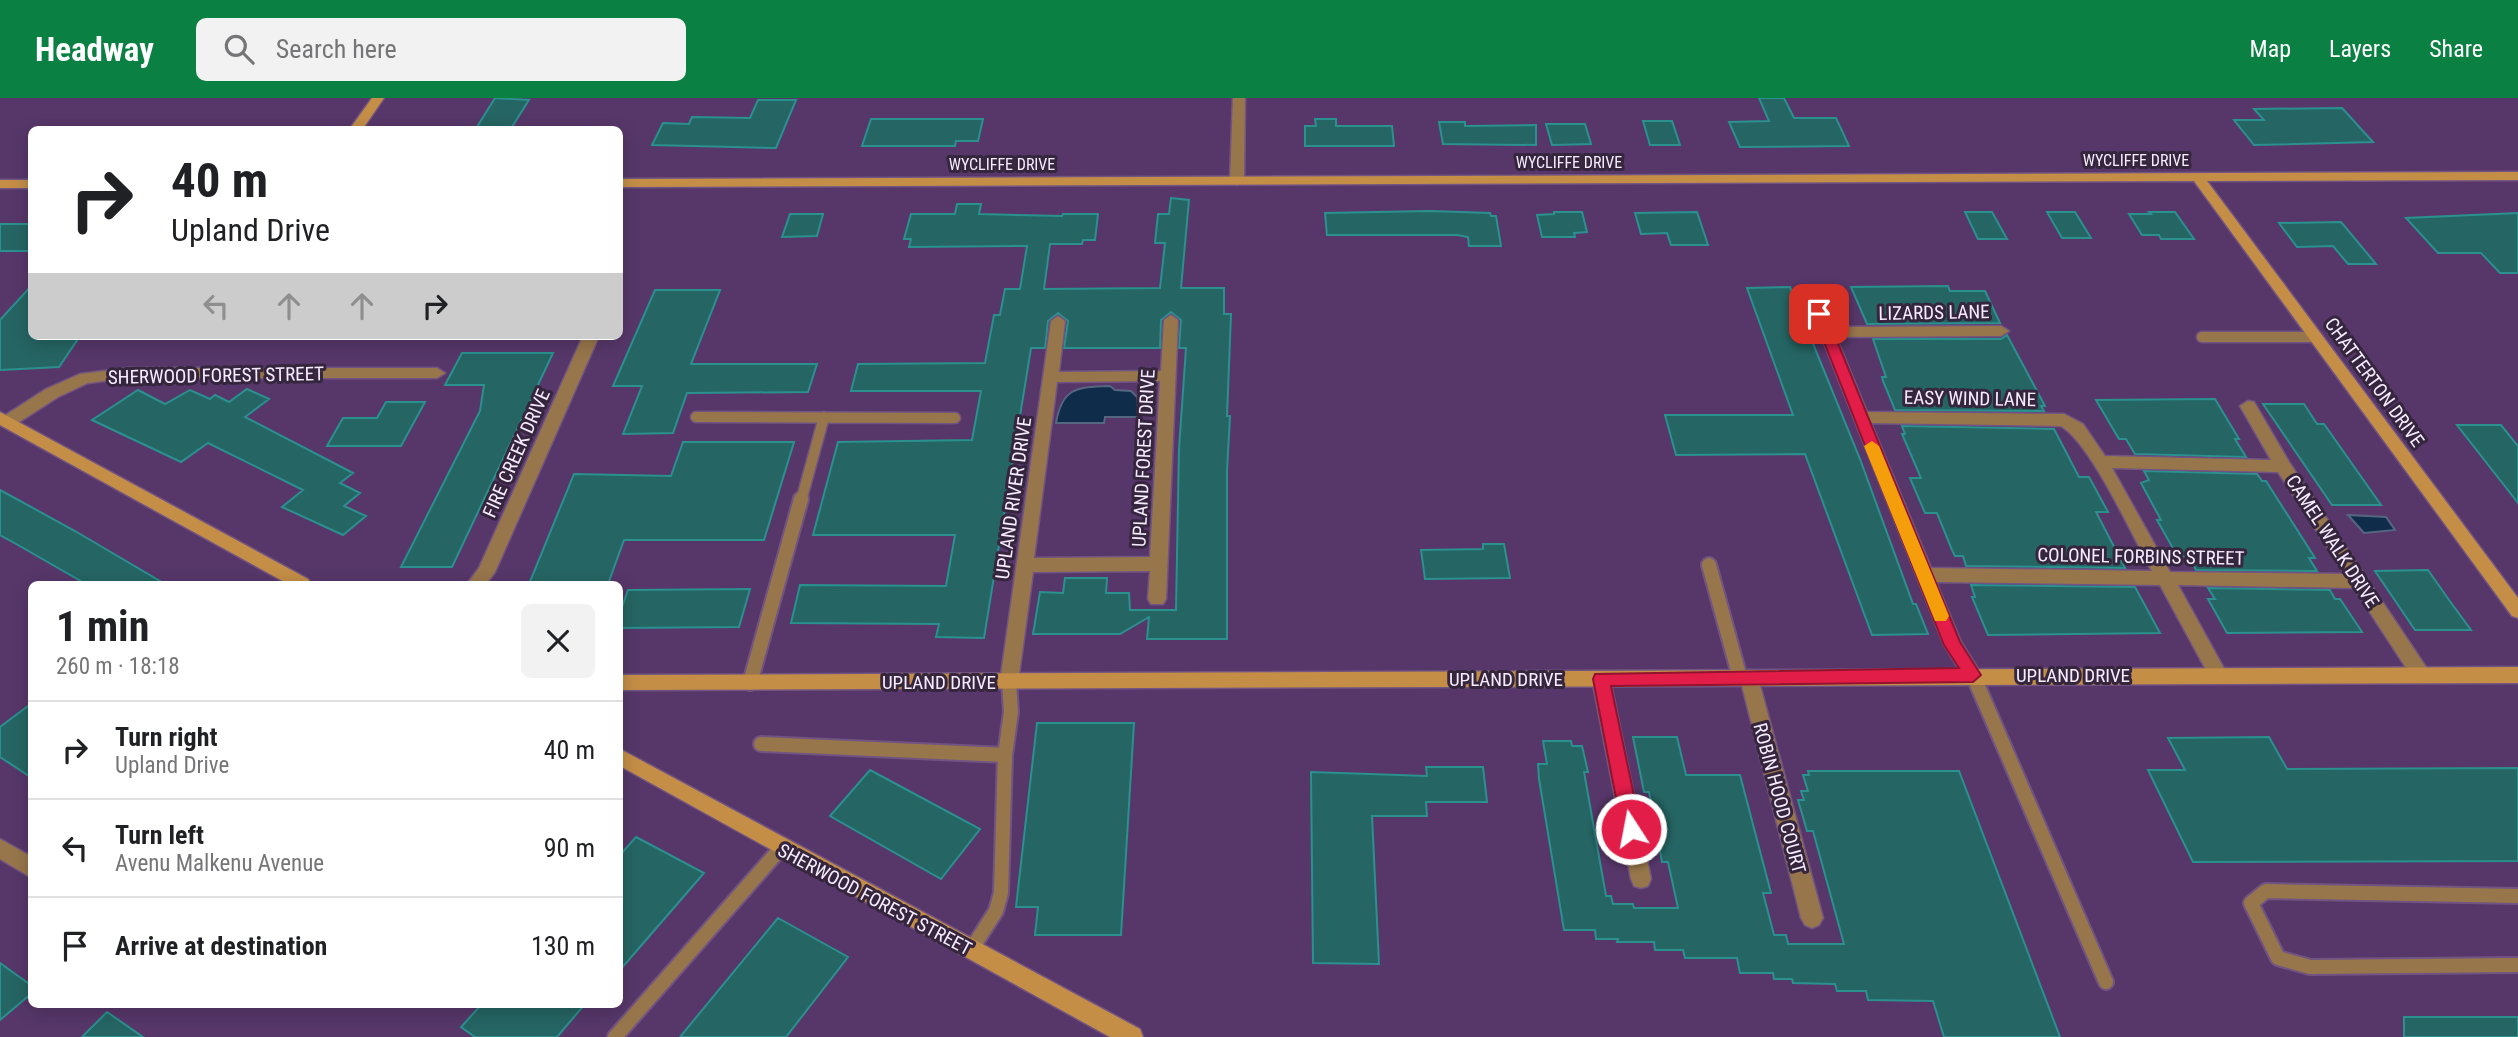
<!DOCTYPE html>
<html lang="en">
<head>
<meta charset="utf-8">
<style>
	body { margin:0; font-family:"Roboto Condensed",sans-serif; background:#f2f2f2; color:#202124; height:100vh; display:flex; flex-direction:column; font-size:26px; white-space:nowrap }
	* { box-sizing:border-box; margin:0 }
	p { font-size:23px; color:#757577 }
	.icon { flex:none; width:38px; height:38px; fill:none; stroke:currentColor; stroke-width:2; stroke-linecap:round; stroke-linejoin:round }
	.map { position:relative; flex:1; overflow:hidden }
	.sheet { position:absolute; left:28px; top:483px; width:595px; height:427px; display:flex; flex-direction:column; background:#fff; border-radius:10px; box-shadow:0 4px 18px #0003 }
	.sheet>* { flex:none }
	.guide { position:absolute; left:28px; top:28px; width:595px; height:214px; border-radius:10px; box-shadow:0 4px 18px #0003; background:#fff; color:#202124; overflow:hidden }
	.pin { position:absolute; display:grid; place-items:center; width:60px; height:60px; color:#fff; margin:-30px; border-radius:14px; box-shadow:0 4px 10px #0006 }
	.me { position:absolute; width:77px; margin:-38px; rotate:349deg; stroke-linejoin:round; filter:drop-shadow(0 0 5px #0008) }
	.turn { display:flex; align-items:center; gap:24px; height:147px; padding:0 28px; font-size:32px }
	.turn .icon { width:91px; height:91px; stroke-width:2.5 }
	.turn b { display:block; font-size:49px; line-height:60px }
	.lanes { display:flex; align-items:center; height:66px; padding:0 28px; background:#0003; justify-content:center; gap:35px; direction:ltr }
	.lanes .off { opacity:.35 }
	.round { display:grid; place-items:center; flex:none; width:74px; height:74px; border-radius:10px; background:#f2f2f2 }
	.summary { display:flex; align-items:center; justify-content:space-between; height:119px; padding:0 28px }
	h1 { font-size:42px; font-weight:700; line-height:52px }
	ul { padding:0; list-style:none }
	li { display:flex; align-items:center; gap:21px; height:98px; padding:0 28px; border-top:2px solid #e0e0e0 }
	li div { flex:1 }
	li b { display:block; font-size:26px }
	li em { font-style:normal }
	header { display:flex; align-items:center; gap:42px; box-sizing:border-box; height:98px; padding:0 35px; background:#0b8043; color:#fff }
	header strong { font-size:33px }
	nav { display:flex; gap:38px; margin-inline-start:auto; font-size:24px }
	.search { width:490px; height:63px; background:#f2f2f2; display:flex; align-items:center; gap:18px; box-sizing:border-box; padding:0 24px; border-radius:10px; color:#757577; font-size:26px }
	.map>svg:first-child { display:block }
</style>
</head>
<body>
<header>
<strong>Headway</strong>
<div class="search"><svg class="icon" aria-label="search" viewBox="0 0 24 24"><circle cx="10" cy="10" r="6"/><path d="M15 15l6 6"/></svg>Search here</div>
<nav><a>Map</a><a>Layers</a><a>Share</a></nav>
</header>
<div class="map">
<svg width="2518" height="939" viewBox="0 0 2518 939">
	<rect width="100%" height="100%" fill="#57376a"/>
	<!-- water -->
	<path fill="#0f2c4a" stroke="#556680" stroke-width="2" d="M1110 288 1115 292 1131 293 1137 299 1139 319H1105L1104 325H1056C1062 290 1076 289 1110 288Z
		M2348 417 2386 419 2395 432 2364 435Z"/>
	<!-- building -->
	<path fill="#256563" stroke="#2a918e" stroke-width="2" d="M495 0 529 2 510 32H475Z
		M1759 0H1784L1794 20H1836L1849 48 1740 49 1729 24 1769 23Z
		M758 2H796L776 50 652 47 663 25 689 26 692 19 750 20Z
		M2342 10 2373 44 2254 47 2234 22H2264L2254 11Z
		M871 21H983L978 43H956L955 48H862Z
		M1315 21H1336V28H1392L1394 48H1305V28H1316Z
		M1643 23H1672L1680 47H1650Z
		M1439 24H1465V28L1536 27V47L1443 46Z
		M1546 26H1585L1591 46 1552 47Z
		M1171 100 1189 102 1181 190H1224V216H1231L1227 318H1230L1227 373V541H1147L1149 519 1120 536H1033L1040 494 1063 495 1065 480H1107L1106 495H1129L1130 512H1176L1179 351 1186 250H1179L1181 222 1171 214 1161 222 1160 250H1064L1068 223 1058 215 1048 223 1045 250H1031L984 540 936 539 939 526 791 525 800 487 946 488 955 437H813L838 344 972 342 981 293H851L858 266 985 265 994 217H1000L1005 191H1020L1027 148 909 149 911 141H904L911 116H955L957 106H981L979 116 1062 118 1063 116H1098L1095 142H1083L1082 146H1050L1044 191 1160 190 1165 145H1155L1158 116H1169Z
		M1430 113 1490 115 1491 118H1496L1501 148H1469L1468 139 1457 137H1327L1325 115Z
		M1554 114H1582L1587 134 1574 135 1575 139H1542L1537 117 1554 116Z
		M1697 114 1708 147H1671L1667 135 1641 136 1635 115Z
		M1965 114H1992L2007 141H1978Z
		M2047 114H2075L2091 140H2062Z
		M2149 114H2175L2194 141H2161L2159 137H2142L2129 116H2151Z
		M2518 115V175H2500L2481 155H2438L2406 120Z
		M790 116H823L817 138 782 139Z
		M2341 124 2376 166H2348L2333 148 2297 149 2279 125Z
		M0 126H32V153H0Z
		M32 187V238H80L59 269 0 272V222Z
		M1948 188 1950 193H1985L2000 225 1867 226 1851 189Z
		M1790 189 1860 361 1913 506H1916L1928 536 1872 537 1805 356 1676 357 1665 317H1793L1747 190Z
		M655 192H720L691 266H817L808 294 687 295 673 335 623 336 642 288H613Z
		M2007 237 2045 308H2041L2044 313 1895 312 1883 283 1882 279H1886L1873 241H2001Z
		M462 255H553L452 469H401L480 313 484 287H445Z
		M247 291 269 301 245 319 353 375 340 385 360 395 344 408 366 418 343 437 282 409 303 392 208 345 181 364 92 322 138 292 165 306 190 292 210 301 215 297 229 304Z
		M2215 301 2239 341H2235L2246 359 2135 356 2126 341H2119L2096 302Z
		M386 304H425L401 348H327L343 320H377Z
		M2263 306H2304L2317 326H2324L2381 407H2332Z
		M2457 327H2501L2518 348V405Z
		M1902 328 2054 331 2079 379H2089L2108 414H2096L2125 470 1966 468 1963 458H1955L1952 452 1937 415H1925L1910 380H1921L1902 336H1905Z
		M683 344H794L764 442H624L608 486H529L574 376 671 378Z
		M2144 373 2257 376 2262 383H2266L2315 460H2309L2317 473 2196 472 2190 461 2175 454 2157 422H2161L2141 385 2149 382Z
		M0 392 75 433 165 486H86L18 447 0 437Z
		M1483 446H1504L1510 480 1425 481 1421 452 1483 451Z
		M2428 472 2449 502 2471 532H2415L2375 473Z
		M1971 487 2135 489 2160 535 1988 537 1972 499H1975Z
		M2208 490 2330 492 2335 501H2340L2362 534 2227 535 2208 501H2215Z
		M750 491 739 529 620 530V515L628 492Z
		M32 605V680L0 659V629Z
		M1037 625H1134L1121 837H1035L1038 809H1016Z
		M1633 639H1677L1686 677H1740L1771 795H1763L1774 837H1786L1788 846H1844L1813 733H1807L1798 702H1804L1801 693H1808L1803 677H1809L1808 673H1959L2060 939H1944L1933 903 1868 902 1866 893H1837L1835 886 1793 885 1792 881H1774L1773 875H1740L1737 860H1685L1683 852H1655L1654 844H1617L1618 841H1596L1595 832H1564L1539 681 1538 666H1547L1543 643H1571L1572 648H1582L1588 674H1584L1606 798H1611L1613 806H1633L1634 810H1678L1668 764H1662L1649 694H1644Z
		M2269 639 2287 671 2518 670V763L2193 764 2148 672H2185L2168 640Z
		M1426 669H1483L1487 704H1426L1427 718H1372L1379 866 1313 865 1311 674 1427 678Z
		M870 672 980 731 941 781 830 718Z
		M636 739 704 775 620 872V757Z
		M778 820 848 859 786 939H680Z
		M0 865 32 888V895L0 922Z
		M482 906H585L557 939H475L461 929Z
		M107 914 143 939H82Z
		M2404 919H2518V939H2404Z"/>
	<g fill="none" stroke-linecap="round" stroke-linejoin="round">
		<!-- lane-far1 casing -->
		<g stroke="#715482" stroke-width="13">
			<path id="lane-far1" d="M2202 239H2317
				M696 319 955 320
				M801 403 824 319"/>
		</g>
		<!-- lane casing -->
		<g stroke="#715482" stroke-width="18">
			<path id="lane" d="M1709 467 1740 580
				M1973 577 2106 884
				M750 585 801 401
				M761 646 1005 657 1011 614 1009 584
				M2518 798 2266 793 2251 805 2278 860 2310 869 2518 867
				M971 852 996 813 1001 795 1005 657
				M615 939 781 750"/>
		</g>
		<!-- street casing -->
		<g stroke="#715482" stroke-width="3">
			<path id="street" d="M1233 0H1245L1244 83 1237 87 1230 83Z
				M1812 192 1819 197 1832 229 2001 228 2009 233 2001 238 1836 239 1867 314 2064 316 2083 326 2105 358 2271 362 2240 308 2248 303 2254 304 2289 364 2428 572 2430 577 2428 582 2421 585 2414 582 2354 490 2178 487 2227 576 2225 581 2218 584 2211 581 2160 487 1936 484 1961 544 1982 577 1980 582 1973 585 1966 582 1944 547 1805 197ZM1871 325 2061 328C2092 347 2132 438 2152 473L1931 470ZM2112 370 2278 374 2345 476 2170 474Z
				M1171 217 1178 222 1166 501 1163 506H1151L1148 501 1150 473 1033 474 1018 584 1016 589 1009 592 1002 589 1000 584 1051 223 1058 218 1065 223 1059 274 1161 273 1164 222ZM1160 283 1150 459 1034 460 1057 284Z
				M583 238H599L495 474 486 486H467L479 470Z
				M128 270H437L445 275 437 280H128L88 285 58 299 13 328 7 330 0 326 1 320 46 291 80 276Z
				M1749 572 1756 575 1758 580 1823 820 1819 827 1812 830 1805 827 1801 820 1740 580 1742 575Z
				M1601 573 1608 576 1610 581 1651 781 1648 788 1641 790 1634 788 1631 781 1592 581 1594 576Z
				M0 741 32 759V780L0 761Z"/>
		</g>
		<!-- secondary casing -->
		<g stroke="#715482" stroke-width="3">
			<path id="secondary" d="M372 0H384L362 32H349Z
				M2518 74V82L2207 83 2518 500V520L2512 518 2194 83 620 89V81Z
				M0 82H32V90H0Z
				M0 314 308 481 311 486H288L0 327Z
				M2518 569V585L620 592V577Z
				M620 651 1140 931 1143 939H1110L620 668Z"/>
		</g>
		<!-- lane-far1 -->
		<use href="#lane-far1" stroke="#98764b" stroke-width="10"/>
		<!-- lane -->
		<use href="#lane" stroke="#98764b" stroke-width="14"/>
		<!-- street -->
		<use href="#street" fill="#98764b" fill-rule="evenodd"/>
		<!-- secondary -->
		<use href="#secondary" fill="#c58e47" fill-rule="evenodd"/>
	</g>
	<!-- route -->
	<path fill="#e11d48" stroke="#92132f" stroke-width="2" d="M1819 211 1826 216 1960 544 1981 577 1973 584 1611 588 1641 731 1638 737 1631 739 1625 737 1622 731 1593 581 1595 576 1959 570 1944 547 1813 216Z"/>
	<!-- slow -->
	<path fill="#f59e0b" d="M1872 343 1879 348 1949 518 1946 523H1935L1933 518 1864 348Z"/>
	<g text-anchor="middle" stroke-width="6" stroke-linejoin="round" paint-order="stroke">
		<!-- far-street labels -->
		<g font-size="16" fill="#f7ecff" stroke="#35263e">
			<text x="2136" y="68">WYCLIFFE DRIVE</text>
			<text x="1569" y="70">WYCLIFFE DRIVE</text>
			<text x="1002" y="72">WYCLIFFE DRIVE</text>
		</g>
		<!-- street labels -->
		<g font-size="19" fill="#f7ecff" stroke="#35263e">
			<text transform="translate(1934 214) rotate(-1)" y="7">LIZARDS LANE</text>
			<text transform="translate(216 277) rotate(-1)" y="7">SHERWOOD FOREST STREET</text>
			<text transform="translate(2375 284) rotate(54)" y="7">CHATTERTON DRIVE</text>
			<text transform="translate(1970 300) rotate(1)" y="7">EASY WIND LANE</text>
			<text transform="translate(516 355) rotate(-66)" y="7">FIRE CREEK DRIVE</text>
			<text transform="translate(1143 360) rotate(-87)" y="7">UPLAND FOREST DRIVE</text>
			<text transform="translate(1013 400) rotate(-82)" y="7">UPLAND RIVER DRIVE</text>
			<text transform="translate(2333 443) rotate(57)" y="7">CAMEL WALK DRIVE</text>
			<text transform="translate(2141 458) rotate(1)" y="7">COLONEL FORBINS STREET</text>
			<text x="2073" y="584">UPLAND DRIVE</text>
			<text x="1506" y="588">UPLAND DRIVE</text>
			<text x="939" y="591">UPLAND DRIVE</text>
			<text transform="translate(1780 700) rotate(75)" y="7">ROBIN HOOD COURT</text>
			<text transform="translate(875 801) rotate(28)" y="7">SHERWOOD FOREST STREET</text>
		</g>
	</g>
</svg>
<div class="pin" style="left:1819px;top:216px;background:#d93025"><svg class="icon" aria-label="arrive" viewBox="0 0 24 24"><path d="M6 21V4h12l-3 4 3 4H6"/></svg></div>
<svg class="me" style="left:1631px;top:731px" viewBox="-20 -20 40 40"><circle r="17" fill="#e11d48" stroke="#fff" stroke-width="3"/><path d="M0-11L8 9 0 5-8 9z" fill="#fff"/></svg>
<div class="guide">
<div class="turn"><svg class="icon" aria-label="right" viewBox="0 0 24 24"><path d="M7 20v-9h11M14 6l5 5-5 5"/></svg><div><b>40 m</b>Upland Drive</div></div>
<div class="lanes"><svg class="icon off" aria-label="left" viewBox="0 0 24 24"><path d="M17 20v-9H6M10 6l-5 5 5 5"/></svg><svg class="icon off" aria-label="ahead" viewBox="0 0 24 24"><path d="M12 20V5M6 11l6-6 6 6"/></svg><svg class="icon off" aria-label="ahead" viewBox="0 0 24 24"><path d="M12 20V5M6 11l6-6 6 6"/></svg><svg class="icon" aria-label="right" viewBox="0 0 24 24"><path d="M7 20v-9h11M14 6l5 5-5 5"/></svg></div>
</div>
<section class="sheet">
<div class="summary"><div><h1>1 min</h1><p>260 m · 18:18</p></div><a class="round"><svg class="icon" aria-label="close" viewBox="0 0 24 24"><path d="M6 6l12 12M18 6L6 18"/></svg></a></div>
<ul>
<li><svg class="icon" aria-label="right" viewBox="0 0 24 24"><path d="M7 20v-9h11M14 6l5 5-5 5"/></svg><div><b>Turn right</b><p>Upland Drive</p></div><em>40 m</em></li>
<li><svg class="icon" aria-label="left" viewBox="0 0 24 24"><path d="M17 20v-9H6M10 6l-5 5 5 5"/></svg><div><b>Turn left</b><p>Avenu Malkenu Avenue</p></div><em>90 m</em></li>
<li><svg class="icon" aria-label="arrive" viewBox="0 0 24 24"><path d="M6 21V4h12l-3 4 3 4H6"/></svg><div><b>Arrive at destination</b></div><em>130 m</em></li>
</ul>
</section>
</div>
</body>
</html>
